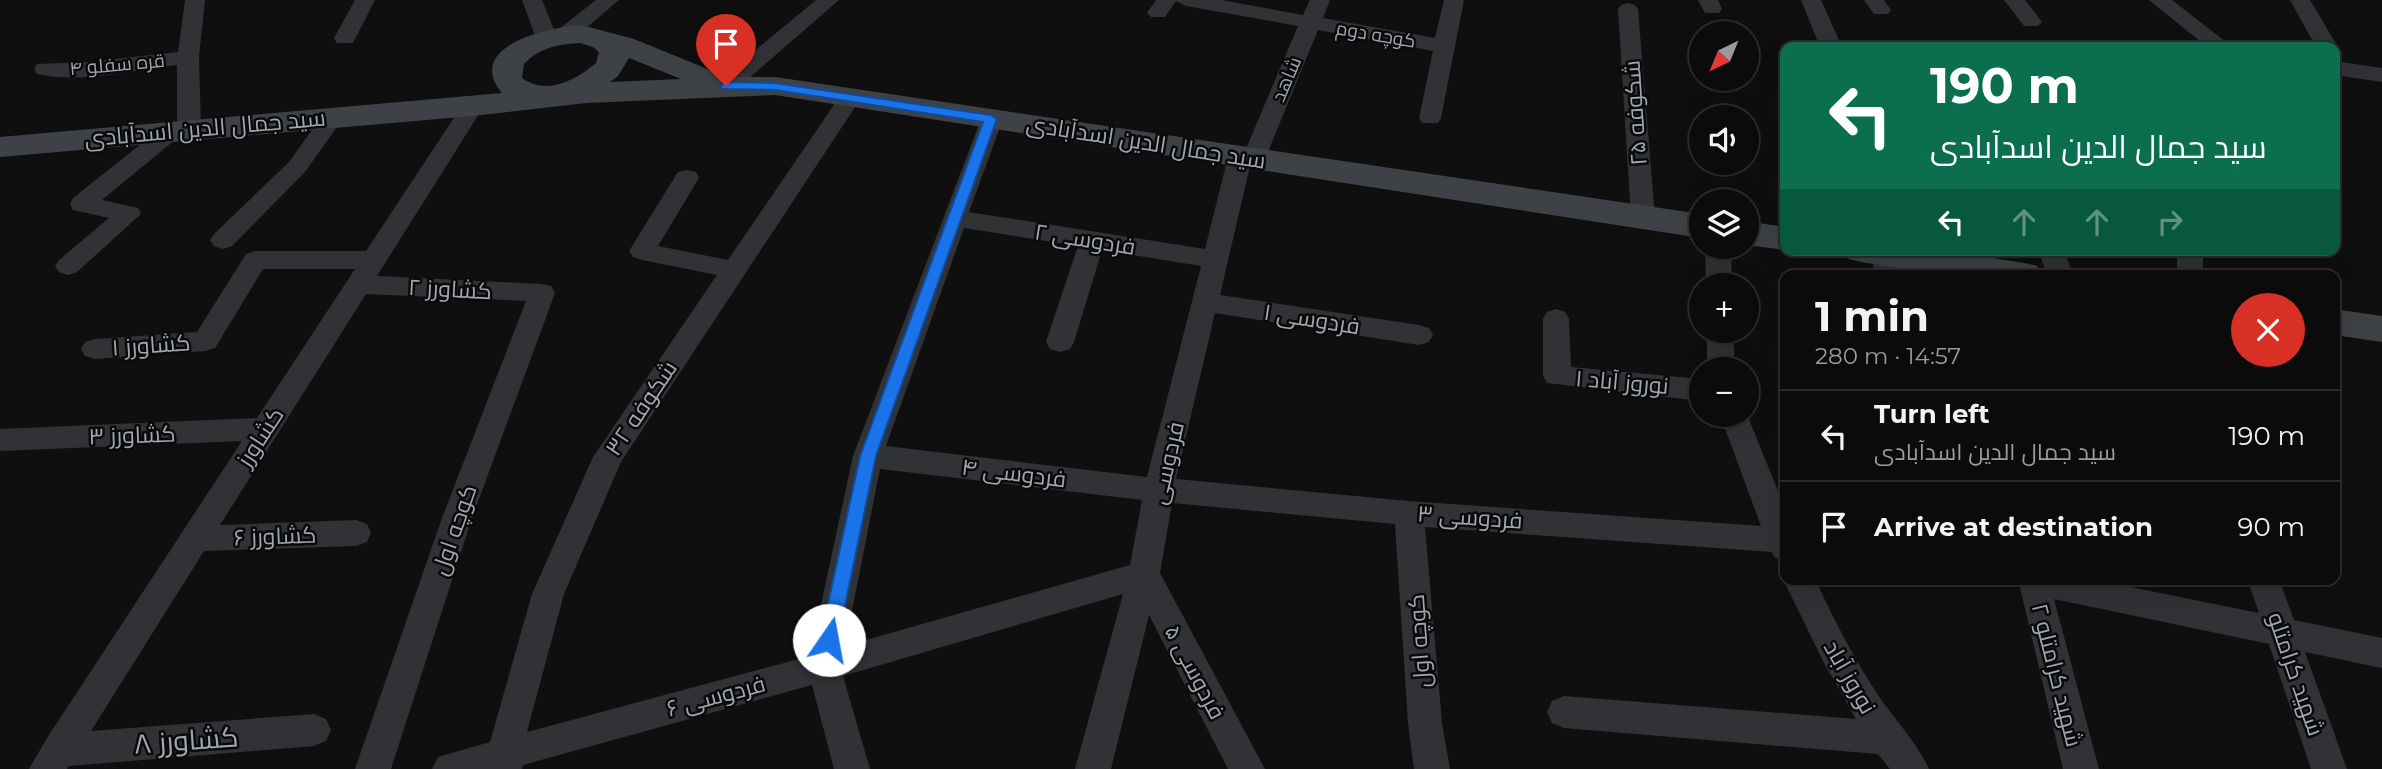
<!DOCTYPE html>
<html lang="en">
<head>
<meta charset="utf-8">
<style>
	body { margin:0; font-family:Montserrat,Cairo,sans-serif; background:#19191a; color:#f1f3f6; height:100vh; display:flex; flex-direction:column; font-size:26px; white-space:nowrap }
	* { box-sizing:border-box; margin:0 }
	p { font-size:23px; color:#9a9b9d }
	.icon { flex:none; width:38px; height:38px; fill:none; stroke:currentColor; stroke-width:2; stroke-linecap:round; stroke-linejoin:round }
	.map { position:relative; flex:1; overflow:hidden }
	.drawer { position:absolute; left:1780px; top:270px; width:560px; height:315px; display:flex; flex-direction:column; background:#0b0b0c; border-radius:14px; box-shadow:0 7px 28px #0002,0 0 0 2px #2b2b2d }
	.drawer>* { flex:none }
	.hud { position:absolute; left:1780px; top:42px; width:560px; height:214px; border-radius:14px; box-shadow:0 7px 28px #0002,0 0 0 2px #2b2b2d; background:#0b6e4f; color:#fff; overflow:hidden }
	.needle { width:46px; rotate:223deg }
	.fabs { position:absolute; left:1689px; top:21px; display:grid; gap:14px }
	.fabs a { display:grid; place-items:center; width:70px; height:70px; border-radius:50%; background:#0b0b0c; box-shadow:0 7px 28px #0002,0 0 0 2px #2b2b2d; font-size:35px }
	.pin { position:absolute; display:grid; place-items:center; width:60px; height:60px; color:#fff; margin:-72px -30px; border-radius:50% 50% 50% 0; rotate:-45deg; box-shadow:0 0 7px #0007 }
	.pin .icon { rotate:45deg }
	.me { position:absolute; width:77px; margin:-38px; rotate:12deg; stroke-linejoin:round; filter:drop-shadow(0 0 5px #0008) }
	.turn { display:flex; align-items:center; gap:24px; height:147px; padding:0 35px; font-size:32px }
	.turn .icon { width:91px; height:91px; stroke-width:2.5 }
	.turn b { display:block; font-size:49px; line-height:60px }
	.lanes { display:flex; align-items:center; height:66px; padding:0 35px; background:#0003; justify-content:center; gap:35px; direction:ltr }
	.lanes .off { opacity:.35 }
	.round { display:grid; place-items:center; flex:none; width:74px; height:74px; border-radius:37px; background:#19191a }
	.head { display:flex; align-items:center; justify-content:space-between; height:119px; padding:0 35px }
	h1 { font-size:42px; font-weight:700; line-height:52px }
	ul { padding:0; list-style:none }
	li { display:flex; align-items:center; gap:21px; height:91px; padding:0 35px; border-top:2px solid #2b2b2d }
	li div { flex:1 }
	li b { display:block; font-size:26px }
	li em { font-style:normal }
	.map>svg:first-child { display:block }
</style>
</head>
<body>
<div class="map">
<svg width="2382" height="769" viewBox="0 0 2382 769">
	<rect width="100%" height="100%" fill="#0f0f10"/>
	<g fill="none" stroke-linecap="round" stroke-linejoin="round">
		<!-- street -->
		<path fill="#303235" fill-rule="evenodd" d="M185 0H205L199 57 201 129 197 134H182L102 200 138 208 141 214 77 272 68 275 59 272 55 266 59 260 109 218 73 210 70 204 73 198 165 125 177 124V65C136 70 78 84 37 74L34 69 37 64 88 62 178 52Z
			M355 0H375L353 43H337L334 38Z
			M522 0H542L555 32 596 0H619L572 40H557L547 44 539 43 536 38Z
			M816 0H839L734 91H718L715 86 718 81Z
			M1156 0H1221L1303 15 1310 0H1330L1323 18 1435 38 1444 0H1464L1441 118 1438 123H1422L1419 118 1433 51 1318 30 1265 159 1261 164 1250 166 1220 295 1419 325 1429 328 1433 335 1429 342 1419 345 1215 313 1176 479 1409 501 1761 526 1720 415H1746V412L1785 508V561L1774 557 1772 552 1425 527 1442 723 1450 769H1414L1408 723 1395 524 1172 503 1160 573 1265 769H1228L1149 615 1111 769H1075L1123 594 843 676 870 769H834L812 685 523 765 522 769H432L438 757 490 742 532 594 593 457 717 275 642 260 633 257 629 251 678 172 687 170 696 172 699 178 658 246 728 260 842 93H858L861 98 621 462 564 594 527 732 810 656 853 456 983 114H999L1003 119 969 212 1205 249 1228 157 1232 152 1245 151 1298 26 1186 6 1176 1 1165 17H1151L1147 13ZM964 228 1078 246 1046 342 1050 349 1060 352 1070 349 1074 342 1102 250 1201 266 1147 477 886 446ZM880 469 1142 500 1130 565 845 646Z
			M1698 0H1718L1722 9 1719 13H1705Z
			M1801 0H1821L1842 47H1820Z
			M1864 0H1884L1891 10 1888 14H1874Z
			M2004 0H2025L2042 22 2038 26H2024Z
			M2149 0H2172L2226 42 2222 47H2197L2201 42Z
			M2290 0H2310L2338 47 2335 52 2334 47H2316Z
			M1628 3 1635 5 1638 9 1655 217 1652 223 1643 225 1634 223 1631 217 1618 9 1621 5Z
			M2334 61 2382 68V82L2334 75Z
			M473 99 481 101 484 106 377 276 542 284 551 286 555 293 472 518 391 769H355L442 518 526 301 366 294 220 525 356 520 367 524 371 533 367 542 356 546 204 551 91 731 314 714 326 719 331 730 326 741 314 746 69 766 67 769H29L47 738 242 441 0 451V429L257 418 355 269H263L215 348 205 351 95 359 85 356 81 349 85 342 95 339 197 332 246 254 255 251H366L465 101Z
			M333 110 341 112 344 117 305 172 232 246 223 249 214 246 210 240 214 234 289 162 325 112Z
			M1705 247H1731L1732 285H1706Z
			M1874 250H1896L1900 275H1874L1872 254Z
			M2038 250H2064L2073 275H2047Z
			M2177 250H2203V275H2177Z
			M1556 309 1565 312 1569 319 1571 367 1701 379V401L1547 383 1543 376V319L1547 312Z
			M1707 331H1733L1735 369H1707Z
			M1785 575V579H1815C1834 620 1855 660 1880 698 1896 721 1917 743 1929 769H1890L1878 754 1564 728 1552 723 1547 712 1552 701 1564 696 1856 719 1824 663 1783 579Z
			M2018 579H2091L2259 613 2247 579H2279L2294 620 2382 638V668L2305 652 2347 769H2311L2269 644 2054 599 2099 769H2063Z"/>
		<!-- secondary -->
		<path fill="#3e4145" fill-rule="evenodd" d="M581 25 634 39 727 77H775L1701 214V238L775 95 586 103 473 116 0 157V137L502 93C463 46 549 27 581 25ZM580 43 593 47 599 52 596 63C576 80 547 96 522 78L524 64C539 48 558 44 580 43ZM629 58 681 79 610 82 618 76Z
			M1746 221 1785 227 1787 250 1746 245Z
			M1844 250H1943L2024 263 2037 266 2042 275H1942L1861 262 1849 259Z
			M2334 309 2382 316V342L2334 335Z"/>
	</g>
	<!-- route -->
	<path fill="#1a73e8" stroke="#114b97" stroke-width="2" d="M726 82 775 83 991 115 997 119 876 456 838 640 836 646 829 649 823 646 820 640 860 456 983 122 775 90 722 89 720 86Z"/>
	<g text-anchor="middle" stroke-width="5" stroke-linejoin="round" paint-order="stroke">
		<!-- far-street labels -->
		<g font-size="19" fill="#a0a7b2" stroke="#0a0a0b">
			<text transform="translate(1376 34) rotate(10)" y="7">کوچه دوم</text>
			<text transform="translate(117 64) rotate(-5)" y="7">قره سفلو ۴</text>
			<text transform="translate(1286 79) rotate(-67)" y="7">شاهد</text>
		</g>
		<!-- street labels -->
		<g font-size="23" fill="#a0a7b2" stroke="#0a0a0b">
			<text transform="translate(1635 113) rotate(-94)" y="8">شکوفه ۲۵</text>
			<text transform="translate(205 128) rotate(-5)" y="8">سید جمال الدین اسدآبادی</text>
			<text transform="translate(1146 142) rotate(9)" y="8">سید جمال الدین اسدآبادی</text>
			<text transform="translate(1085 239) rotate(9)" y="8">فردوسی ۲</text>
			<text transform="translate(450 289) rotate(3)" y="8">کشاورز ۲</text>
			<text transform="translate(1312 319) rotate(9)" y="8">فردوسی ۱</text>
			<text transform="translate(151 345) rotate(-4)" y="8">کشاورز ۱</text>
			<text transform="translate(1622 382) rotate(5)" y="8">نوروز آباد ۱</text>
			<text transform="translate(641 408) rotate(-56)" y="8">شکوفه ۳۲</text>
			<text transform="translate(132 435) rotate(-2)" y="8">کشاورز ۳</text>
			<text transform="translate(260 437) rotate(-57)" y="8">کشاورز</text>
			<text transform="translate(1167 463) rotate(-77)" y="8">فردوسی</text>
			<text transform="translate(1014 473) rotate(7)" y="8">فردوسی ۴</text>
			<text transform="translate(1470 517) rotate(4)" y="8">فردوسی ۳</text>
			<text transform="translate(454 530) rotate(-71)" y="8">کوچه اول</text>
			<text transform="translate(275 536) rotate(-2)" y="8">کشاورز ۶</text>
			<text transform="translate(1419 641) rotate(-94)" y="8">کوچه اول</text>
			<text transform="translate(1195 672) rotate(62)" y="8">فردوسی ۵</text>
			<text transform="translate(2296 674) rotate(71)" y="8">شهید کرامتلو</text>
			<text transform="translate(2057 675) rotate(76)" y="8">شهید کرامتلو ۲</text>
			<text transform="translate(1850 677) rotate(60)" y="8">نوروز آباد</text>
			<text transform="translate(716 696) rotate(-15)" y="8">فردوسی ۶</text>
		</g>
		<!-- near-street labels -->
		<g font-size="28" fill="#a0a7b2" stroke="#0a0a0b">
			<text transform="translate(186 740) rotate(-4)" y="10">کشاورز ۸</text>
		</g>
	</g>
</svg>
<div class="fabs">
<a><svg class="needle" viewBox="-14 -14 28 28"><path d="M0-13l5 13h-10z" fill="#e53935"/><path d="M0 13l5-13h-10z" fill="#9a9b9d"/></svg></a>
<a><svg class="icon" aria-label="sound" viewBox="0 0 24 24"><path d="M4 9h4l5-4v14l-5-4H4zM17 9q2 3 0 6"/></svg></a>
<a><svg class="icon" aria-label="layers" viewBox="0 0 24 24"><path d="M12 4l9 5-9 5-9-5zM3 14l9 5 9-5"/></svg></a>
<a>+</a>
<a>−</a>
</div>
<div class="pin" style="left:726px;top:86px;background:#d93025"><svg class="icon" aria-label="arrive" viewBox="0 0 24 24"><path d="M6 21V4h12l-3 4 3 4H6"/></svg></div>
<svg class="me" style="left:829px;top:640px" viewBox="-20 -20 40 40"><circle r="19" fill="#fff"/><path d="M0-13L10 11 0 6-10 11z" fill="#1a73e8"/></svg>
<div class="hud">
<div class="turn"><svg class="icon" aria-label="left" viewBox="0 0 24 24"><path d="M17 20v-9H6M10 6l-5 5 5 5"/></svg><div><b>190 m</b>سید جمال الدین اسدآبادی</div></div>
<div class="lanes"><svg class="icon" aria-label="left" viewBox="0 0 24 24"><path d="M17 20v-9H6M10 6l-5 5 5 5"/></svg><svg class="icon off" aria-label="ahead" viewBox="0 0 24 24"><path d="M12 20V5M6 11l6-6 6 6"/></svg><svg class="icon off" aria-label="ahead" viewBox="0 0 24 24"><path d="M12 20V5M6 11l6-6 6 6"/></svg><svg class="icon off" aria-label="right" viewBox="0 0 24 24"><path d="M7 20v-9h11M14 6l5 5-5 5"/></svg></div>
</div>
<section class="drawer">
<div class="head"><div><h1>1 min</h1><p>280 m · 14:57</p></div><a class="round" style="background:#d93025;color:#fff"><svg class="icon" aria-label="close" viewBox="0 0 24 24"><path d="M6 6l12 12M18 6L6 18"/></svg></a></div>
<ul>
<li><svg class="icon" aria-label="left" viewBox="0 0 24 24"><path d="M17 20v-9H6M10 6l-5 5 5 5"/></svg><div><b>Turn left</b><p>سید جمال الدین اسدآبادی</p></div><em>190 m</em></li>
<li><svg class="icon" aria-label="arrive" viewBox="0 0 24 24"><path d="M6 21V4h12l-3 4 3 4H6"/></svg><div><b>Arrive at destination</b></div><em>90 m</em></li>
</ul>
</section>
</div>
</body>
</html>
